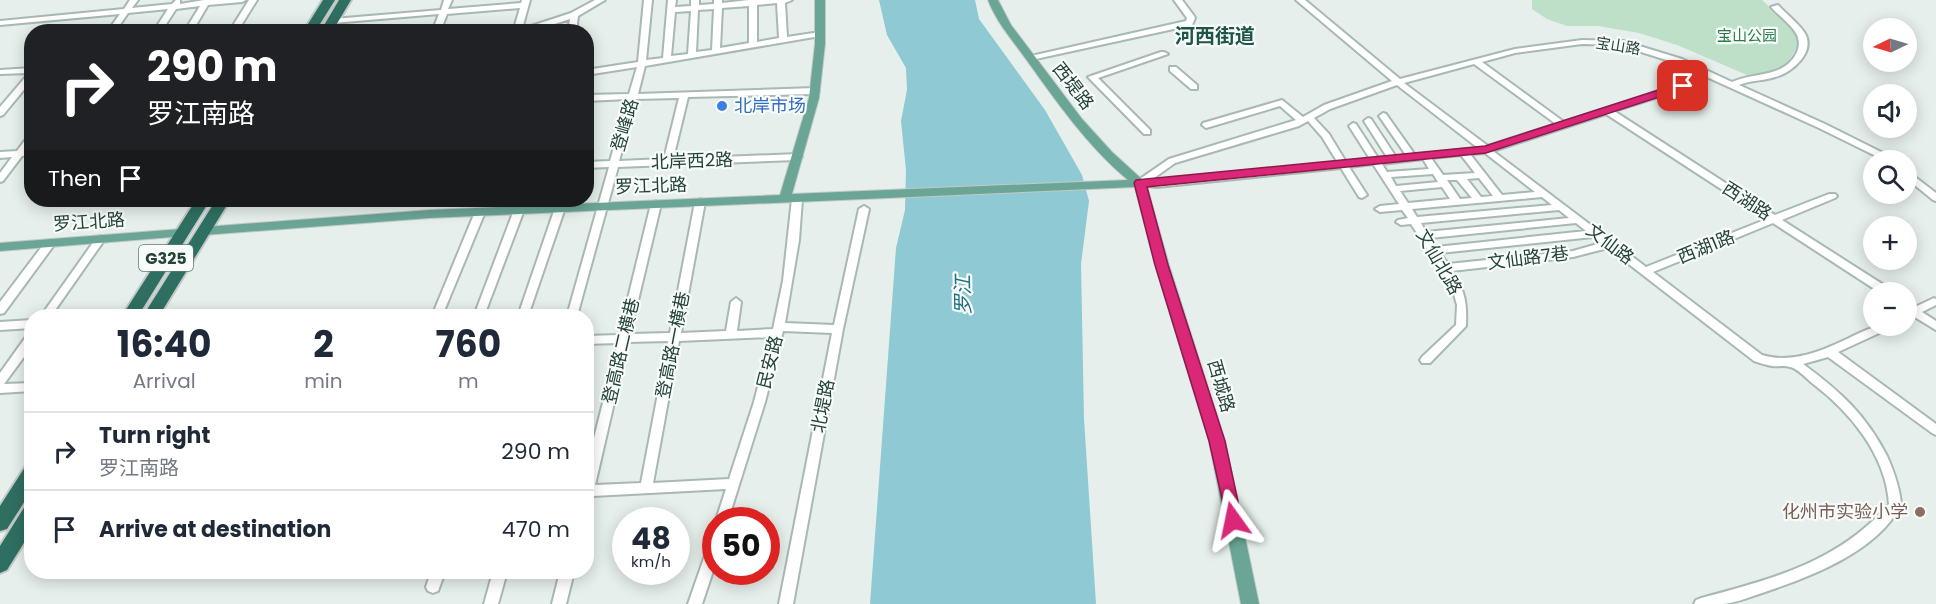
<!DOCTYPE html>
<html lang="en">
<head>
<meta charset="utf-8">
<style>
	body { margin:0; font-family:Poppins,"Noto Sans SC",sans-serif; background:#f2f2f3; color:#1f2937; height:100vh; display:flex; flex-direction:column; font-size:22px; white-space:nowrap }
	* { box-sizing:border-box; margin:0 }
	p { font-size:20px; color:#747a83 }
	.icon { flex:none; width:33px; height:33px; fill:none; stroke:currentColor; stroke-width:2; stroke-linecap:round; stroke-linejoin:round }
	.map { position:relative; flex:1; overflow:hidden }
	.drawer { position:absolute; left:24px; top:309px; width:570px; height:270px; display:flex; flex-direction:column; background:#fff; border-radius:24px; box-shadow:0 3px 15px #0003 }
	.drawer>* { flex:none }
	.banner { position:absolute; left:24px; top:24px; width:570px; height:183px; border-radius:24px; box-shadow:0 3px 15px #0003; background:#202124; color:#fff; overflow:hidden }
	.needle { width:39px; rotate:265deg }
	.controls { position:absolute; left:1863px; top:18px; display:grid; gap:12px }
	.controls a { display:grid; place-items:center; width:54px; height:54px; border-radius:50%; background:#fff; box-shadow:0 3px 15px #0003; font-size:30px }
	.speed { position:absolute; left:612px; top:507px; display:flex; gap:12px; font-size:30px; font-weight:700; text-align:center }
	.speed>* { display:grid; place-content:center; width:78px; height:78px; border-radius:50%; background:#fff; box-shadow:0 3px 15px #0003; line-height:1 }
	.speed small { font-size:15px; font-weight:400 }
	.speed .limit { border:9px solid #d22; background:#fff; color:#111 }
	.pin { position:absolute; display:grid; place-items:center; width:51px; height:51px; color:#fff; margin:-26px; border-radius:12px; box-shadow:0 3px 9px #0006 }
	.me { position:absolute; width:66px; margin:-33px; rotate:348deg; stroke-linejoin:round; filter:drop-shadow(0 0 4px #0008) }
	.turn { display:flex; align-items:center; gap:21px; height:126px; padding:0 24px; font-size:27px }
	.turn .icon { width:78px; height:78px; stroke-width:2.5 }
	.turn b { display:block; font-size:42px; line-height:51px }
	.then { display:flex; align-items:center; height:57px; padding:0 24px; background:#0003; gap:12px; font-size:22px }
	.eta { display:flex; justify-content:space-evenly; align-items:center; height:102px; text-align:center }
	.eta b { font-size:36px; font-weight:700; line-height:42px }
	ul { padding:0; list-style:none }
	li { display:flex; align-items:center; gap:18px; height:78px; padding:0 24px; border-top:2px solid #e0e1e3 }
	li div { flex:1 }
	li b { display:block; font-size:22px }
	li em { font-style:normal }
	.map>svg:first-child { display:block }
</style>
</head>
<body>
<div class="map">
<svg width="1936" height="604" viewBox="0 0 1936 604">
	<rect width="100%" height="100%" fill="#e6efeb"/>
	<!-- green -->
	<path fill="#bfe0c8" d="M1532 0H1762L1797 32 1800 43 1782 71 1747 75 1677 45 1639 33 1598 26H1567L1547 19 1532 9Z"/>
	<!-- water -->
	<path fill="#8ec9d4" d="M879 0H975L979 19 1045 110 1082 175 1089 201 1081 264 1084 419 1096 604H870L896 248 905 210 906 170 901 121 907 90 906 68 887 35Z"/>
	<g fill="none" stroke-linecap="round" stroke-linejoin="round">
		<!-- minor casing -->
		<g stroke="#a8b8b2" stroke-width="4">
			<path id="minor" d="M130 0H138L132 8 172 4 176 0H180V4L204 0H246L242 2 208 5 192 32H184L200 6 176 9 161 32H153L168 9 128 13 115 32H107L120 14 0 25V21L124 9Z
				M249 0H257L237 32H229Z
				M444 0H452L448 9 521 3 522 0H530L522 29 571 13 595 0H605L578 16 576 32H568L570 19 530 32H513L520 8 447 14 440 32H432L439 14 333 23 329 21 333 19 441 10Z
				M644 0H652L646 60 663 58 668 0H676L675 7 691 6V0H699V5L714 4V0H722V3L749 0H792L785 3 787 37 820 32 824 34 820 36 645 66 638 94 815 88 819 91 815 94 688 97 673 159 797 154 802 157 797 160 618 167 577 316H567L609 167 586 168V162L610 161 628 99 586 101V95L629 94 637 67 586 75V70L638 62ZM777 3 779 38 757 42V5ZM749 6V43L720 48 722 8ZM714 9 712 50 696 52 698 10ZM691 11 688 54 671 56 675 12ZM679 98 664 159 619 161 636 99Z
				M1174 0H1182L1194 16 1195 18 1192 25 1031 60 1027 58 1031 56 1186 21 1187 18Z
				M1296 0H1305L1400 79 1515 49 1582 40 1623 41 1682 59 1732 82C1754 72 1783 78 1796 54 1799 49 1800 41 1797 35 1792 25 1779 16 1771 7L1778 5C1786 14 1797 22 1804 32 1817 51 1792 73 1775 77 1763 81 1751 80 1739 85L1825 124 1893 158 1894 160H1884L1819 128 1676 63 1619 45 1582 44 1515 53 1482 62 1564 122 1680 84H1686V88L1614 111 1775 215 1829 194H1835L1837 196 1835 198 1782 220 1890 289 1891 292H1879L1773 223 1653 272 1762 355C1792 364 1822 351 1849 338 1864 331 1871 326 1889 326L1888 329 1838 352 1936 424V435L1932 433 1828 357 1803 364C1840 391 1866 415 1887 456 1894 472 1900 488 1901 505 1877 552 1810 577 1762 593 1750 597 1735 603 1722 604 1713 604 1703 604 1694 604L1696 600 1701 598C1772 579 1839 562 1889 504 1886 454 1849 411 1812 383 1806 378 1797 368 1790 367 1784 365 1778 367 1772 366 1766 365 1760 363 1754 361L1608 248 1573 257 1452 271C1465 291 1467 302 1466 326L1430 363H1422L1420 360 1422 357 1456 325 1457 305 1452 287 1411 224 1401 225 1396 222 1398 220 1408 218 1402 210 1380 212 1375 209 1380 206 1399 204 1373 164 1349 167 1367 195 1362 198 1359 197 1341 168 1157 187 1137 185 1135 183 1137 181 1169 159 1296 120 1280 106 1206 128 1202 125 1203 123 1282 100 1303 117 1324 105 1392 81ZM1474 64 1556 124 1488 146 1404 83ZM1397 85 1478 148 1415 155 1386 114 1383 113 1379 116 1406 155 1396 157 1371 119 1368 118 1364 121 1387 157 1378 158 1356 124 1353 123 1349 126 1370 159 1346 162 1329 134 1314 118 1330 109ZM1606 114 1767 219 1646 267 1493 151ZM1308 121 1322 137 1338 163 1150 181 1175 163 1299 126ZM1485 153 1535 192 1502 195 1470 154ZM1461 155 1475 173 1443 175 1431 158ZM1423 159 1429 169 1387 172 1382 164ZM1433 174 1438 182 1396 186 1391 177ZM1479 178 1493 196 1481 197 1467 179ZM1447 180H1457L1472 198 1460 199ZM1442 187 1450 199 1408 203 1400 191ZM1542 197 1552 205 1417 217 1412 209ZM1559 210 1569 218 1426 232 1421 223ZM1576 223 1586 231 1436 247 1430 238ZM1593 237 1601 243 1573 251 1448 264 1440 253Z
				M1161 52H1164L1168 54 1098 78 1150 130V134H1144L1088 77Z
				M1170 67H1176L1197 85V89H1191L1170 71Z
				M32 68V80L3 115 0 116V107L29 73 0 74V70Z
				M32 134V144L27 150 32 149V155L22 156 3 181 0 182V173L12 157 0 158V152L17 151 29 135Z
				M1906 170 1936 193V201L1933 200 1906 178Z
				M797 196 802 199 799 240 785 323 834 325 859 209 864 206 869 209 843 329 793 604H779L832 333 783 331 765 402 728 520H716L726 489 593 496 590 502 586 503V470L618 343 586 344V336L619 335 651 204 656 201 661 204 630 334 670 333 695 202 700 199 705 202 681 333 726 331 731 302 736 298 741 302 737 331 773 329 783 281 792 199ZM771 337 754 402 729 479 653 483 679 341ZM668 341 641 483 595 485 628 342Z
				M560 205 565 208 528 316H518L555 208Z
				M519 207 524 210 484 316H474L514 210Z
				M480 209 485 212 442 316H432L475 212Z
				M100 236 105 239 51 316H41L97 237Z
				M50 240 54 241 55 243 54 245 4 313 0 314V302L46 241Z
				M1934 298 1936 299V305L1922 312 1936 321V330L1913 316 1906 319V302L1915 307Z
				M130 312 134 313 135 316H122L123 313Z
				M32 320V328L0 330V322Z
				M32 333V346L4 384 32 383V391L0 393V373L28 334Z
				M716 536V562L702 604H688L710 541 711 537Z
				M431 572H445L438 591 433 593 428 591 426 587Z
				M493 572H507L498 604H484Z
				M560 572H574L566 604H552Z"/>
		</g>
		<!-- major casing -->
		<g stroke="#c2cac8" stroke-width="2">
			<path id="major" d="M815 0H825V44L819 98 792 194 1128 180C1086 145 1055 99 1023 55 1010 37 996 21 988 0H998L1011 25 1082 119 1112 152 1146 183 1169 265 1225 441 1259 604H1241L1209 441 1155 265 1135 187 430 218 204 235 198 231 204 227 430 210 780 195 809 98 815 44Z
				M181 229 187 233 185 236 0 251V243Z"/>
		</g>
		<!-- highway casing -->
		<g stroke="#c2cac8" stroke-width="4">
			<path id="highway" d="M323 0H335L315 32H303Z
				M339 0H351L332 32H320Z
				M196 200H210L138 316H122Z
				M216 200H230L159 316H143Z
				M32 465V490L7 529 0 531V506L25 467Z
				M32 504V530L7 570 0 573V546L25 506Z"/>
		</g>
		<!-- minor -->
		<use href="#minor" fill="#fff" fill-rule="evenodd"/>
		<!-- major -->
		<use href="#major" fill="#6aa596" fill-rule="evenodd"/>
		<!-- highway -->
		<use href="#highway" fill="#2f6f62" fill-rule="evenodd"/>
	</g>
	<!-- route -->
	<path fill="#db2777" stroke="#8e194d" stroke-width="1.5" d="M1683 82 1688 86 1687 88 1486 153 1147 187 1168 265 1225 441 1242 520 1239 525 1233 527 1228 525 1209 441 1155 265 1134 183 1136 180 1485 146Z"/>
	<!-- markers -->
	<circle fill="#3f7fe0" stroke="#f7fbf9" stroke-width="2" cx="722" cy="106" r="6"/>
	<circle fill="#8d6e63" stroke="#f7fbf9" stroke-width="2" cx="1920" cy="512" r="6"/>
	<g text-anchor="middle" stroke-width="4.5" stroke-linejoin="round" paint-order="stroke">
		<!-- far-park labels -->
		<g font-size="15" fill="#2d7a4b" stroke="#f7fbf9">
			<text x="1747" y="41">宝山公园</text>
		</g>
		<!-- far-street labels -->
		<g font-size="15" fill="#24423a" stroke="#f7fbf9">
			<text transform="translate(1618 46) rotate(9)" y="5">宝山路</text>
		</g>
		<!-- shield labels -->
		<rect fill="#f7fbf9" stroke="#637a73" stroke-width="1.5" x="139" y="245" width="54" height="26" rx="4.5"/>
		<g font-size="16" font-weight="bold" fill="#24423a">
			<text x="166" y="264">G325</text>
		</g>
		<!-- street labels -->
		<g font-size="18" fill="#24423a" stroke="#f7fbf9">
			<text transform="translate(1073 86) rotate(52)" y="6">西堤路</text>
			<text transform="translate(625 125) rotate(-74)" y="6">登峰路</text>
			<text transform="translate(692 161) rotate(-2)" y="6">北岸西2路</text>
			<text transform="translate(651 186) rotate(-2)" y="6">罗江北路</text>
			<text transform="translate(1747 201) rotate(33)" y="6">西湖路</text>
			<text transform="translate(89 222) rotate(-4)" y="6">罗江北路</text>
			<text transform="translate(1610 244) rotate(37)" y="6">文仙路</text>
			<text transform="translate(1706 247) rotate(-22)" y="6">西湖1路</text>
			<text transform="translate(1528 258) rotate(-7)" y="6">文仙路7巷</text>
			<text transform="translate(1439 262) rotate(60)" y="6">文仙北路</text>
			<text transform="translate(673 345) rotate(-79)" y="6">登高路一横巷</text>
			<text transform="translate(621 351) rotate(-77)" y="6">登高路二横巷</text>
			<text transform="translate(770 362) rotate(-76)" y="6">民安路</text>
			<text transform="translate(1221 386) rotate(74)" y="6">西城路</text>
			<text transform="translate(823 406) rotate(-79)" y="6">北堤路</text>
		</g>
		<!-- shop labels -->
		<g font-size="18" fill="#366cbe" stroke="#f7fbf9" text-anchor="start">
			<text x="734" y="112">北岸市场</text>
		</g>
		<!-- education labels -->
		<g font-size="18" fill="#785e54" stroke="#f7fbf9" text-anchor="end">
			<text x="1908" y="518">化州市实验小学</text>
		</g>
		<!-- far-district labels -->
		<g font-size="20" font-weight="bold" fill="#1f5548" stroke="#f7fbf9">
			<text x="1215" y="43">河西街道</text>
		</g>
		<!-- water labels -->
		<g font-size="20" font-style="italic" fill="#1c6f80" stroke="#f7fbf9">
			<text transform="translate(963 295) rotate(-91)" y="7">罗江</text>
		</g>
	</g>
</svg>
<div class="controls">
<a><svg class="needle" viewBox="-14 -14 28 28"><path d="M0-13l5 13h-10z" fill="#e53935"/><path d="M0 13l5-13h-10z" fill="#747a83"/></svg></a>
<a><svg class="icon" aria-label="sound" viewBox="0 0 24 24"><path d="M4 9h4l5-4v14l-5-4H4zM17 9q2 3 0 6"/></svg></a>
<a><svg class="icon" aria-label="search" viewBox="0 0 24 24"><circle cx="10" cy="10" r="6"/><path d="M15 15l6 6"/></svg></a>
<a>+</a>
<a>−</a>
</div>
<div class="speed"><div>48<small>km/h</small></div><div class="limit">50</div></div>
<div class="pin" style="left:1683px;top:86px;background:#d93025"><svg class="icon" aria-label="arrive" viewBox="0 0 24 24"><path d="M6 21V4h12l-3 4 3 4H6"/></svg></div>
<svg class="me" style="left:1233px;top:520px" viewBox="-20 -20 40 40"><path d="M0-17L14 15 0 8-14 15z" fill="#db2777" stroke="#fff" stroke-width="4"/></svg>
<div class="banner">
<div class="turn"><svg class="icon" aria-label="right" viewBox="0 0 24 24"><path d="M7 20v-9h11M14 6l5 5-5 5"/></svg><div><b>290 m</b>罗江南路</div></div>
<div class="then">Then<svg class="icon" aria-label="arrive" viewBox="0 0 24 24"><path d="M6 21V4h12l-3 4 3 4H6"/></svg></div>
</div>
<section class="drawer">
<div class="eta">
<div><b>16:40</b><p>Arrival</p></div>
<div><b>2</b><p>min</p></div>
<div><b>760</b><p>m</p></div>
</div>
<ul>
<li><svg class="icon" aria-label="right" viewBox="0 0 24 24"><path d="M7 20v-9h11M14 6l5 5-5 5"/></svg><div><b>Turn right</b><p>罗江南路</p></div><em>290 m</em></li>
<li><svg class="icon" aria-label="arrive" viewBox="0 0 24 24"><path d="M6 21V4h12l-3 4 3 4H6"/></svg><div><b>Arrive at destination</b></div><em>470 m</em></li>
</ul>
</section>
</div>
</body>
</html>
